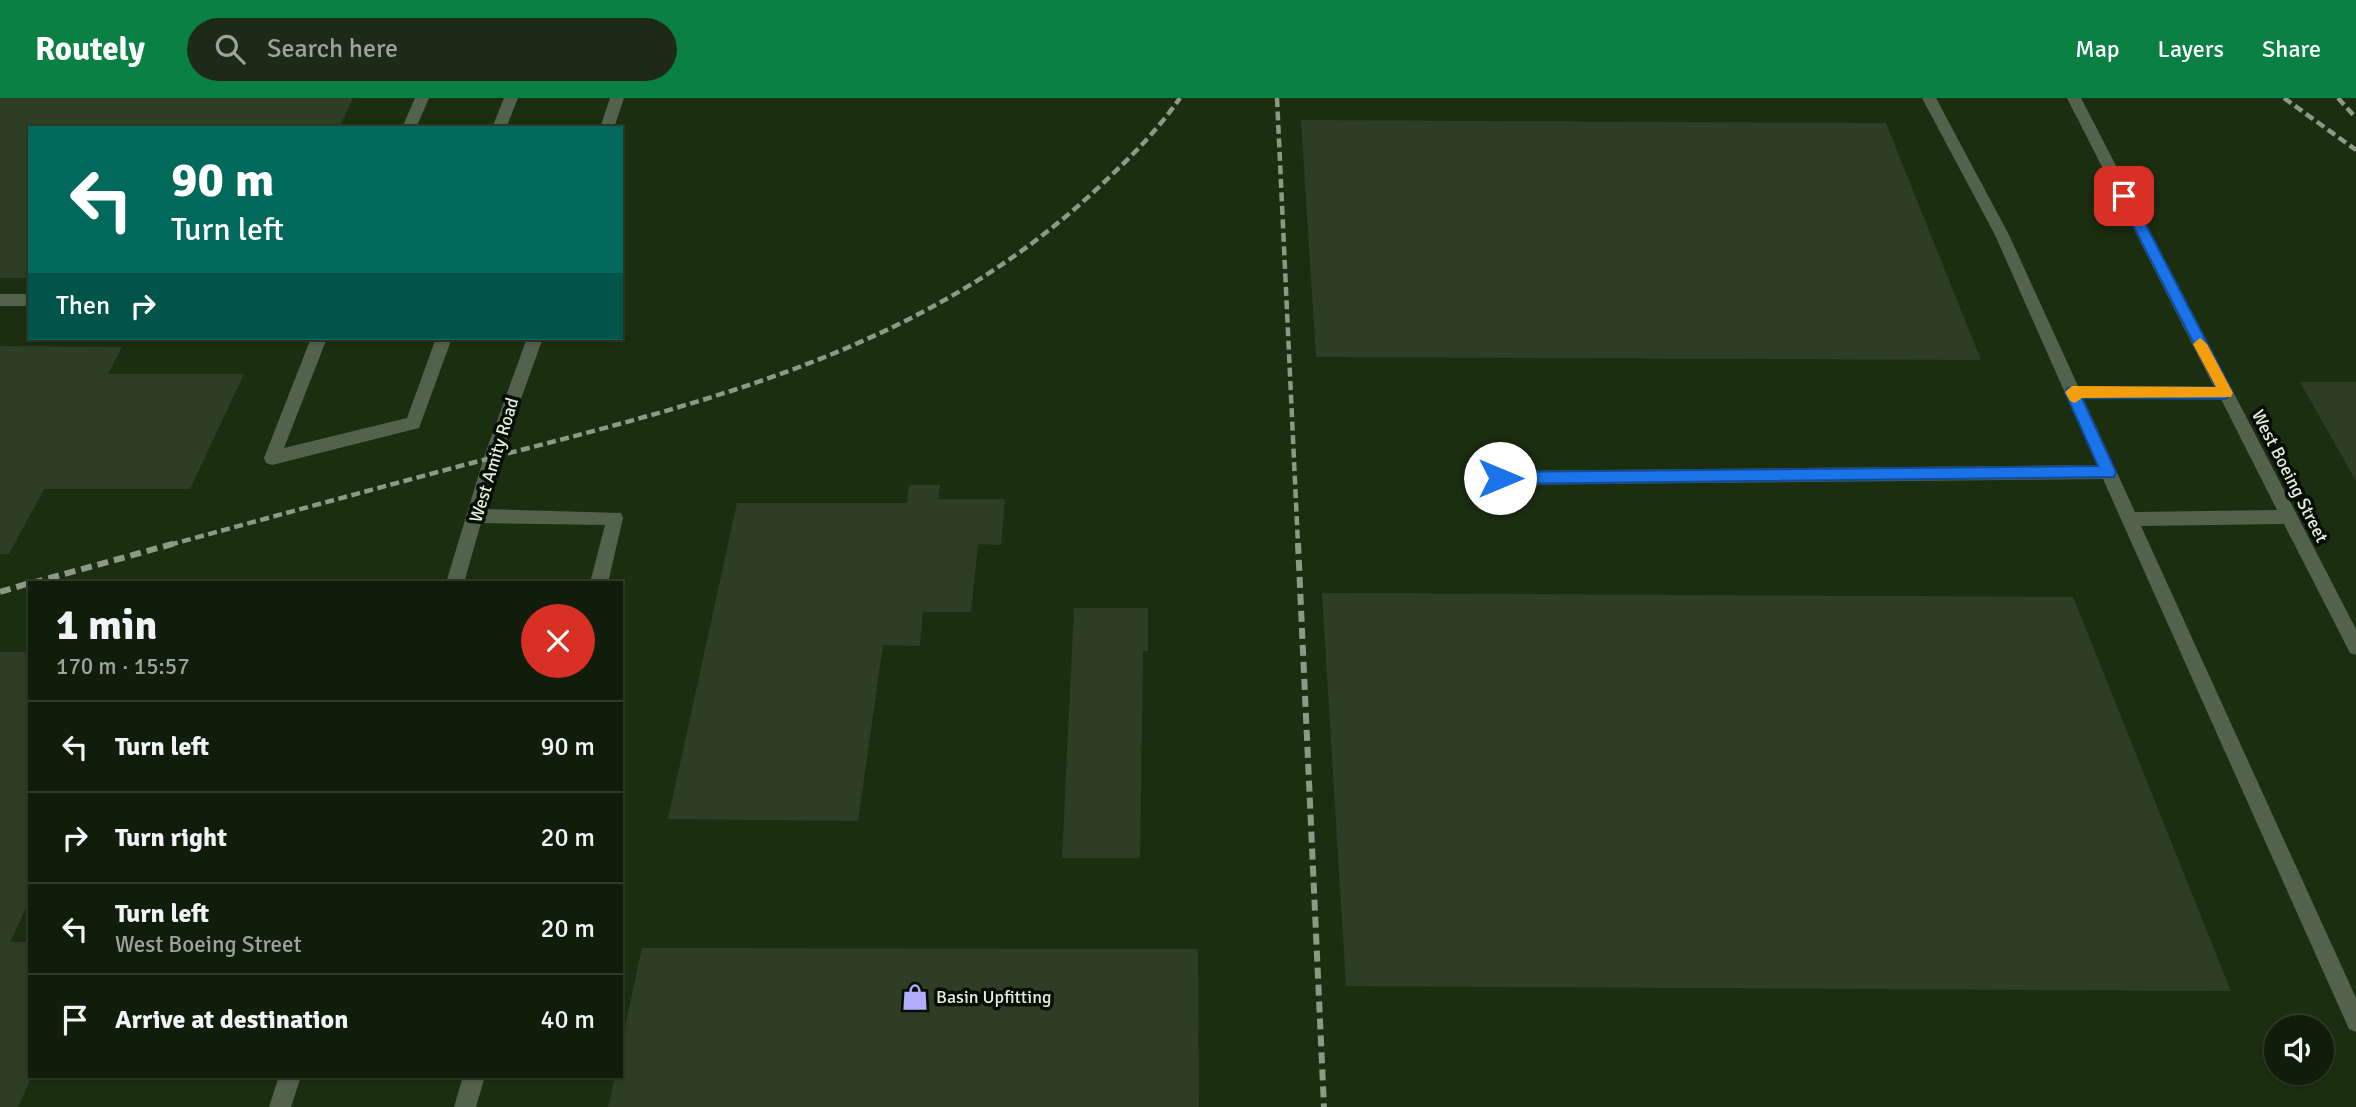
<!DOCTYPE html>
<meta charset="utf-8">
<style>
body{margin:0;font-family:Signika,sans-serif;background:#1e2a18;color:#f1f3f6;height:100vh;display:flex;flex-direction:column;font-size:26px;white-space:nowrap}
*{box-sizing:border-box;margin:0}
p{font-size:23px;color:#9ca29c}
.icon{flex:none;width:38px;height:38px;fill:none;stroke:currentColor;stroke-width:2;stroke-linecap:round;stroke-linejoin:round}
.map{position:relative;flex:1;overflow:hidden}
.sheet{position:absolute;left:28px;top:483px;width:595px;height:497px;display:flex;flex-direction:column;background:#101d0a;border-radius:0px;box-shadow:0 2px 5px #0004,0 0 0 2px #303b2b}
.sheet>*{flex:none}
.top-card{position:absolute;left:28px;top:28px;width:595px;height:214px;border-radius:0px;box-shadow:0 2px 5px #0004,0 0 0 2px #303b2b;background:#00695c;color:#fff;overflow:hidden}
.fabs{position:absolute;left:2264px;top:917px;display:grid;gap:14px}
.fabs a{display:grid;place-items:center;width:70px;height:70px;border-radius:50%;background:#101d0a;box-shadow:0 2px 5px #0004,0 0 0 2px #303b2b;font-size:35px}
.pin{position:absolute;display:grid;place-items:center;width:60px;height:60px;color:#fff;margin:-30px;border-radius:14px;box-shadow:0 4px 10px #0006}
.me{position:absolute;width:77px;margin:-38px;rotate:90deg;stroke-linejoin:round;filter:drop-shadow(0 0 5px #0008)}
.turn{display:flex;align-items:center;gap:24px;height:147px;padding:0 28px;font-size:32px}
.turn .icon{width:91px;height:91px;stroke-width:2.5}
.turn b{display:block;font-size:49px;line-height:60px}
.then{display:flex;align-items:center;height:66px;padding:0 28px;background:#0003;gap:14px;font-size:26px}
.round{display:grid;place-items:center;flex:none;width:74px;height:74px;border-radius:37px;background:#1e2a18}
.head{display:flex;align-items:center;justify-content:space-between;height:119px;padding:0 28px}
h1{font-size:42px;font-weight:700;line-height:52px}
ul{padding:0;list-style:none}
li{display:flex;align-items:center;gap:21px;height:91px;padding:0 28px;border-top:2px solid #303b2b}
li div{flex:1}
li b{display:block;font-size:26px}
li em{font-style:normal}
header{display:flex;align-items:center;gap:42px;box-sizing:border-box;height:98px;padding:0 35px;background:#0b8043;color:#fff}
header strong{font-size:33px}
nav{display:flex;gap:38px;margin-inline-start:auto;font-size:24px}
.search{width:490px;height:63px;background:#1e2a18;display:flex;align-items:center;gap:18px;box-sizing:border-box;padding:0 24px;border-radius:38px;color:#9ca29c;font-size:26px}
.map>svg:first-child{display:block}
</style>
<header>
<strong>Routely</strong>
<div class="search"><svg class="icon" aria-label="search" viewBox="0 0 24 24"><circle cx="10" cy="10" r="6"/><path d="M15 15l6 6"/></svg>Search here</div>
<nav><a>Map</a><a>Layers</a><a>Share</a></nav>
</header>
<div class="map">
<svg width="2356" height="1009" viewBox="0 0 2356 1009">
<rect width="100%" height="100%" fill="#16270e"/>
<path fill="#1b2f10" fill-rule="evenodd" d="M0 0H2356V1009H0ZM30 30H621V240H30ZM30 485H621V978H30ZM2277 929H2322V975H2277Z"/>
<g fill="#2d3e24">
<path d="M0 0H353L339 30H30V180H0Z"/>
<path d="M1301 22 1886 25 1981 262 1316 259Z"/>
<path d="M0 248 122 249 108 276H244L190 391H44L9 456H0Z"/>
<path d="M2300 284H2356V383Z"/>
<path d="M909 387H940L938 401H1005L1001 447 978 446 971 514H923L920 548 883 547 858 723 668 721 737 405H907Z"/>
<path d="M1322 495 2073 499 2231 893 1346 888Z"/>
<path d="M1074 510H1148V553H1143L1140 760H1062Z"/>
<path d="M0 554H30V802L10 844H30L32 978 18 1009H0Z"/>
<path d="M642 850 1198 851 1199 1009H608L615 978H621V947Z"/>
</g>
<g fill="none" stroke-linecap="round" stroke-linejoin="round">
<g fill="#53624c" fill-rule="evenodd">
<path d="M415 0H429L416 30H402Z"/>
<path d="M504 0H518L506 30H492Z"/>
<path d="M610 0H624L614 30H600Z"/>
<path d="M1922 0H1936L2009 137 2078 288 2214 289 2067 0H2081L2356 531V557L2350 555 2284 426 2141 428 2356 900V934L2349 931 2103 381 1500 387 1492 380 1500 373 2097 367 1995 137ZM2083 300 2221 301 2277 412 2135 414Z"/>
<rect x="0" y="196" width="30" height="12"/>
<path d="M311 240H327L284 350 407 320 436 240H452L419 330 272 367 266 365 264 360Z"/>
<path d="M527 240H543L500 359 485 411 621 415 623 420 608 485H590L605 427 481 425 464 485H446L484 359Z"/>
<path d="M279 978H301L291 1009H269Z"/>
<path d="M463 978H485L476 1009H454Z"/>
</g>
<g stroke="#8c9985" stroke-width="4.5" stroke-dasharray="9 4.5" stroke-linecap="butt">
<path d="M1277 0 1298 447"/>
<path d="M2284 0 2356 52"/>
<path d="M2338 0 2356 20"/>
<path d="M169 447C279 417 388 387 498 358 717 301 930 249 1100 88 1129 61 1157 33 1180 0"/>
</g>
<g stroke="#8c9985" stroke-width="6" stroke-dasharray="11 6" stroke-linecap="butt">
<path d="M1298 445 1324 1009"/>
<path d="M32 485 176 445"/>
<path d="M0 494 30 485"/>
</g>
</g>
<path fill="#1a73e8" stroke="#114b97" stroke-width="2" d="M2124 94 2131 98 2233 295 2226 301 2082 300 2116 374 2114 379 1500 386 1492 380 1500 374 2098 368 2065 294 2067 290 2216 289 2118 98Z"/>
<path fill="#f59e0b" d="M2200 240 2207 246 2233 295 2231 299 2082 300 2075 305 2070 303 2065 294 2072 288 2216 289 2193 246Z"/>
<defs>
<symbol id="shop-bare" viewBox="-9 -9 18 18"><path d="M-5-2.5h2.3a2.7 3.5 0 0 1 5.4 0H5L5.5 6h-11ZM-1.5-2.5h3a1.5 2.3 0 0 0-3 0Z" fill="#b1adfa" stroke="#070d04" stroke-width="2.5" paint-order="stroke"/></symbol>
</defs>
<g fill-rule="evenodd">
<use href="#shop-bare" x="896" y="880" width="38" height="38"/>
</g>
<g text-anchor="middle" dominant-baseline="central" stroke-width="7" stroke-linejoin="round" paint-order="stroke">
<g font-size="18" fill="#e2eddd" stroke="#070d04">
<text transform="translate(494 362) rotate(-73)">West Amity Road</text>
<text transform="translate(2290 378) rotate(63)">West Boeing Street</text>
</g>
<g font-size="18" fill="#e2eddd" stroke="#070d04" text-anchor="start">
<text x="936" y="899">Basin Upfitting</text>
</g>
</g>
</svg>
<div class="fabs">
<a><svg class="icon" aria-label="sound" viewBox="0 0 24 24"><path d="M4 9h4l5-4v14l-5-4H4zM17 9q2 3 0 6"/></svg></a>
</div>
<div class="pin" style="left:2124px;top:98px;background:#d93025"><svg class="icon" aria-label="arrive" viewBox="0 0 24 24"><path d="M6 21V4h12l-3 4 3 4H6"/></svg></div>
<svg class="me" style="left:1500px;top:380px" viewBox="-20 -20 40 40"><circle r="19" fill="#fff"/><path d="M0-13L10 11 0 6-10 11z" fill="#1a73e8"/></svg>
<div class="top-card">
<div class="turn"><svg class="icon" aria-label="left" viewBox="0 0 24 24"><path d="M17 20v-9H6M10 6l-5 5 5 5"/></svg><div><b>90 m</b>Turn left</div></div>
<div class="then">Then<svg class="icon" aria-label="right" viewBox="0 0 24 24"><path d="M7 20v-9h11M14 6l5 5-5 5"/></svg></div>
</div>
<section class="sheet">
<div class="head"><div><h1>1 min</h1><p>170 m · 15:57</p></div><a class="round" style="background:#d93025;color:#fff"><svg class="icon" aria-label="close" viewBox="0 0 24 24"><path d="M6 6l12 12M18 6L6 18"/></svg></a></div>
<ul>
<li><svg class="icon" aria-label="left" viewBox="0 0 24 24"><path d="M17 20v-9H6M10 6l-5 5 5 5"/></svg><div><b>Turn left</b></div><em>90 m</em></li>
<li><svg class="icon" aria-label="right" viewBox="0 0 24 24"><path d="M7 20v-9h11M14 6l5 5-5 5"/></svg><div><b>Turn right</b></div><em>20 m</em></li>
<li><svg class="icon" aria-label="left" viewBox="0 0 24 24"><path d="M17 20v-9H6M10 6l-5 5 5 5"/></svg><div><b>Turn left</b><p>West Boeing Street</p></div><em>20 m</em></li>
<li><svg class="icon" aria-label="arrive" viewBox="0 0 24 24"><path d="M6 21V4h12l-3 4 3 4H6"/></svg><div><b>Arrive at destination</b></div><em>40 m</em></li>
</ul>
</section>
</div>
